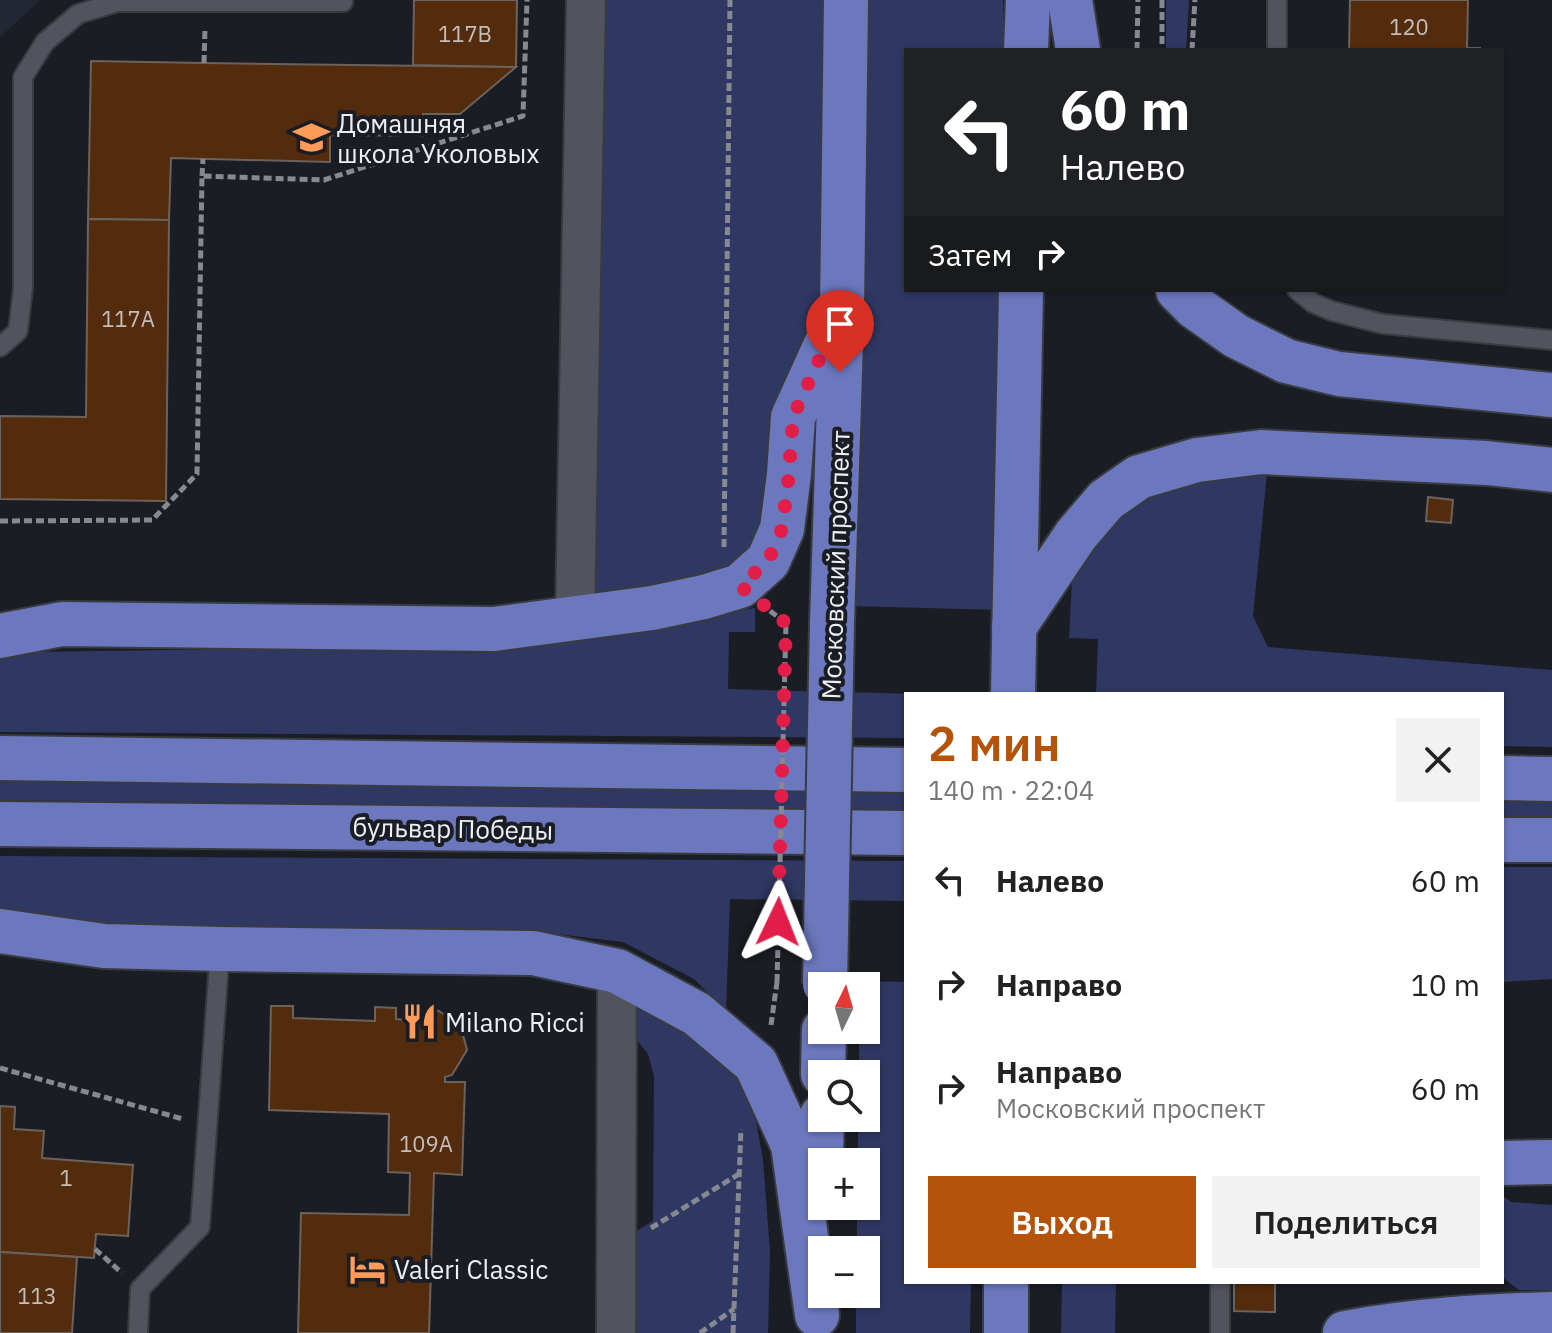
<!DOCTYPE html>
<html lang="ru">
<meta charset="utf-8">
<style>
body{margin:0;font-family:"IBM Plex Sans",sans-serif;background:#f2f2f2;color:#222;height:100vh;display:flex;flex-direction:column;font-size:30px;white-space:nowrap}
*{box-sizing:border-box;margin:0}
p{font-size:26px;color:#767676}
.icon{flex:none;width:44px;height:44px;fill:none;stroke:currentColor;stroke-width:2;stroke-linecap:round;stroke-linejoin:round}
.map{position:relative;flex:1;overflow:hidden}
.sheet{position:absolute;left:904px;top:692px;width:600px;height:592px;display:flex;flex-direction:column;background:#fff;border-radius:0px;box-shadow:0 2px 6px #0004}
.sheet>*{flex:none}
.guide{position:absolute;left:904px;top:48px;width:600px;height:244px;border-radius:0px;box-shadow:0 2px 6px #0004;background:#202124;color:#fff;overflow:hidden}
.needle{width:52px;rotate:5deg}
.buttons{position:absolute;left:808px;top:972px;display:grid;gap:16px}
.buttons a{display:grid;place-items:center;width:72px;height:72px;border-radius:0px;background:#fff;box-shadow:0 2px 6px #0004;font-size:40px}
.pin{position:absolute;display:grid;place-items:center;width:68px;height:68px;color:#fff;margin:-82px -34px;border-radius:50% 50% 50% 0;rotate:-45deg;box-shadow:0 0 8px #0007}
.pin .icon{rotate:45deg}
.me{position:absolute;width:88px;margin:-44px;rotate:2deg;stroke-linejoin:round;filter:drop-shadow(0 0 6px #0008)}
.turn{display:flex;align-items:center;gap:28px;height:168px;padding:0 24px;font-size:36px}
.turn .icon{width:104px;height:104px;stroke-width:2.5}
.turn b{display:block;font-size:56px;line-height:68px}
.then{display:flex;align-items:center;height:76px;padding:0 24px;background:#0003;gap:16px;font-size:30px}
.round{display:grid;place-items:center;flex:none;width:84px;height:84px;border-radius:0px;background:#f2f2f2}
.head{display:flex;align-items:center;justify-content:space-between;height:136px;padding:0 24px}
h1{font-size:48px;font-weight:600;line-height:60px;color:#b45309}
.cta{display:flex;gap:16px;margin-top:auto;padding:16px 24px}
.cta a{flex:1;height:92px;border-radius:0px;background:#b45309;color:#fff;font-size:32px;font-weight:600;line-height:92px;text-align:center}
.cta a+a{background:#f2f2f2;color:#222}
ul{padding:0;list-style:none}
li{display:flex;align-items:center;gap:24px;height:104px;padding:0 24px}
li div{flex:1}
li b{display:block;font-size:30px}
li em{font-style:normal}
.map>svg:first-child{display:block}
</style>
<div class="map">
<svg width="1552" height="1333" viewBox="0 0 1552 1333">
<rect width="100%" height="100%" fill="#1b1d25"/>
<path fill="#232734" d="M0 0H40L0 37Z"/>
<g fill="#2f3862">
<path d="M586 0H846L842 309 768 561 575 617Z"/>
<path d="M862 0H1003V50H906V290H1002L1000 610 851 606Z"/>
<path d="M1166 0H1189L1186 50H1166Z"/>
<path d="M1267 473 1253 616 1268 647 1552 670V747L1502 746V694H1096L1098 639 1069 638 1073 562 1122 510 1180 480Z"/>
<path d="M755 608V632H729L728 689 918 694H906V738L0 732V658L29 652 243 649 489 653Z"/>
<path d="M0 778 906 787V810L0 800Z"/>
<path d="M1502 797 1552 798V820L1502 819Z"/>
<path d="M0 856 906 861V901L730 899 726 1011 694 979 623 942 524 930 132 926 0 911Z"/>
<path d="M1502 867H1552V979L1502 982Z"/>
<path d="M860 981 906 982V1282H971L970 1333H856V1294H866V1250H857V1206H866V1162H858V1118H866V1074H859V1030H866V986H860Z"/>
<path d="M639 1005 701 1041 735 1073 756 1122 763 1159 770 1252 768 1333H625V1238L653 1221 654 1076 648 1054 627 1028 628 1013Z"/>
<path d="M1502 1195 1511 1202 1552 1205V1290H1519L1502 1277Z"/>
<path d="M1062 1282H1116L1115 1333H1061Z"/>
</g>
<g fill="#532b0d" stroke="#6c625c" stroke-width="2">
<path d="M414 0H517L516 67 413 65Z"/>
<path d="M1350 0H1468L1467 48H1480V50H1349Z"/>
<path d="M91 61 204 63 516 67 460 114H423V136L330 135V162L171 158 169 220 88 219Z"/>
<path d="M88 219 169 220 166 501 0 499V416L86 417Z"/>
<path d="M1428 497 1453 500 1451 523 1426 521Z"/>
<path d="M271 1006H293V1018L375 1021V1007L396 1008V1019L406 1020 408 1016 435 1009 460 1023 467 1050 452 1075 445 1077V1082H465L462 1175 434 1173 429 1333H298L301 1213 409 1215 410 1173 388 1172 389 1114 269 1110Z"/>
<path d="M0 1106 15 1107 14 1129 44 1131 42 1158 133 1165 128 1236 96 1234 94 1258 0 1252Z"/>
<path d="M0 1252 77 1257 72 1333H0Z"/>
<path d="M1234 1282H1275V1312L1234 1311Z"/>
</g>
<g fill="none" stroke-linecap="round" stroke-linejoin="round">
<defs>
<g id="lane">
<path d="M1277 50V0"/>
<path d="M1297 290 1313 303 1332 311 1383 324 1552 340"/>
<path d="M0 347 18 331 23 288V77L45 42 78 14 118 2H343V0"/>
<path d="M138 1333 140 1289 200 1227 220 949"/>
<path d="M1220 1333V1282"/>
</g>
<g id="street">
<path d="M575 617 586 0"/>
<path d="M616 1333 617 971"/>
</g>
<g id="primary">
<path d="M1070 0 1078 50"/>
<path d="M1026 50 1028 0"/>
<path d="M1178 290 1195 307 1236 336 1286 361 1339 374 1552 395"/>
<path d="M832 623 842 309 846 0"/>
<path d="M1014 627 1076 535 1106 500 1139 477 1197 460 1261 452 1487 463 1552 470"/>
<path d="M0 636 62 624 494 629 652 608 704 597 740 586 768 561 782 529 789 474 793 417 842 309"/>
<path d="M1013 694 1021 290"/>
<path d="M0 758 906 770"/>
<path d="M1502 778 1552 779"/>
<path d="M0 824 906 833"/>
<path d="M1502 840H1552"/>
<path d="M0 931 104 946 220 949 533 953 617 971 697 1014 756 1064 793 1145 817 1315"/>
<path d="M823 1074 824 1030"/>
<path d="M1502 1163 1552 1162"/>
<path d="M820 1194 822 1116"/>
<path d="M1006 1333V1282"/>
<path d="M1345 1333C1413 1320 1482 1316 1552 1314"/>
</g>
</defs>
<use href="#lane" stroke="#393b41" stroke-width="22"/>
<use href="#street" stroke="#393b41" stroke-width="42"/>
<use href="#primary" stroke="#393b41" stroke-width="48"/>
<g stroke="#878990" stroke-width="5" stroke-dasharray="8 4" stroke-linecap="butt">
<path d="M1162 0V50"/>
<path d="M1137 50 1138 0"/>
<path d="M1192 50 1195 0"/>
<path d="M204 63 205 28"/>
<path d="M202 176 203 159"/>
<path d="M0 521 152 520 197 474 202 176 324 180 523 116 527 0"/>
<path d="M724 547 730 0"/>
<path d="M770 611 786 623"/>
<path d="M771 1025 777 982"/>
<path d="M0 1068 183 1119"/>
<path d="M651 1228 739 1174"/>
<path d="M95 1249 122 1273"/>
<path d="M700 1333 734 1309"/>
<path d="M733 1333 741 1129"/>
</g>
<use href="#lane" stroke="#51535d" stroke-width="18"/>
<use href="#street" stroke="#51535d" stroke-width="38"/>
<use href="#primary" stroke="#6b78bd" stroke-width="44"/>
<defs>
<path id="primary-bridge" d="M825 984 832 623"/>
</defs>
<use href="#primary-bridge" stroke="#393b41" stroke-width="48" stroke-linecap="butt"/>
<path stroke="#878990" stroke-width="5" stroke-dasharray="8 4" stroke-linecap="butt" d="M777 982 786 623"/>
<use href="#primary-bridge" stroke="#6b78bd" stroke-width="44"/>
</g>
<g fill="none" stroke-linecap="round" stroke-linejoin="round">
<path stroke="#e11d48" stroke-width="14" stroke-dasharray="0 25.2" d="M778 922 786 623 740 586 768 561 782 529 789 474 793 417 842 309 840 372"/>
</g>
<defs>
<symbol id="school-bare" viewBox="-9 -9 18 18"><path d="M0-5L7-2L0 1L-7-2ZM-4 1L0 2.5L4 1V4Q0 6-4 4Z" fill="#fe9b58" stroke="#1b1d25" stroke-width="2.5" paint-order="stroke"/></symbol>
<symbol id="restaurant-bare" viewBox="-9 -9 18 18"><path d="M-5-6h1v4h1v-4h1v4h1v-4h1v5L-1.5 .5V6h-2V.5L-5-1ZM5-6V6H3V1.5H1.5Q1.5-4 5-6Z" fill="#fe9b58" stroke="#1b1d25" stroke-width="2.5" paint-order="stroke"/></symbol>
<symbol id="hotel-bare" viewBox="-9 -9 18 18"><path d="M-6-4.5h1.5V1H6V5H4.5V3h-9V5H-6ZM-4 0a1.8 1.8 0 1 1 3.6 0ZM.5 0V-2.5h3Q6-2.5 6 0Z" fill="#fe9b58" stroke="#1b1d25" stroke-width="2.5" paint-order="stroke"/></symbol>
</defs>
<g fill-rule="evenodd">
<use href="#school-bare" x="286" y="112" width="51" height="51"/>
<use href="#restaurant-bare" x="394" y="996" width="51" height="51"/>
<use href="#hotel-bare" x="342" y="1244" width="51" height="51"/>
</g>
<g text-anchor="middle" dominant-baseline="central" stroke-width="8" stroke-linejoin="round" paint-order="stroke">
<g font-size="22" fill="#c6beba">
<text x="1409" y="26">120</text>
<text x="465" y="33">117В</text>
<text x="128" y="318">117А</text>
<text x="426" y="1143">109А</text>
<text x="66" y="1177">1</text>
<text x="37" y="1295">113</text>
</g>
<g font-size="26" fill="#edeff4" stroke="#1b1d25" text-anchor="start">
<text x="337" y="123">Домашняя<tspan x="337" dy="30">школа Уколовых</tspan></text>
<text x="445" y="1022">Milano Ricci</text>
<text x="394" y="1269">Valeri Classic</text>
</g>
<g font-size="26" fill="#edeff4" stroke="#1b1d25">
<text transform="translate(835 565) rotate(-88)">Московский проспект</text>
<text transform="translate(453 828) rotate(1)">бульвар Победы</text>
</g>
</g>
</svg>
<div class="buttons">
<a><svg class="needle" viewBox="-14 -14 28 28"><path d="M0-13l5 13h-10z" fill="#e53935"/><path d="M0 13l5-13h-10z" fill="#767676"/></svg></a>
<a><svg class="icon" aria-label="search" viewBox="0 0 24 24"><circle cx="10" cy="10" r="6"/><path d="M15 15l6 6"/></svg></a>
<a>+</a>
<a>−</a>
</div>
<div class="pin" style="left:840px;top:372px;background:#d93025"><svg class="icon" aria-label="arrive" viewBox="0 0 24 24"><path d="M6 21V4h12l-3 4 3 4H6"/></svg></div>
<svg class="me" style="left:778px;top:922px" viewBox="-20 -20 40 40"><path d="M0-17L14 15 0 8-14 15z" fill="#e11d48" stroke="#fff" stroke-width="4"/></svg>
<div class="guide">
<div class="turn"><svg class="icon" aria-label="left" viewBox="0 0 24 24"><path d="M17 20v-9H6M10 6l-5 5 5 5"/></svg><div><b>60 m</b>Налево</div></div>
<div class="then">Затем<svg class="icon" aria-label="right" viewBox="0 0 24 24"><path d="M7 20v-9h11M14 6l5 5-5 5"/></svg></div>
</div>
<section class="sheet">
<div class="head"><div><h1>2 мин</h1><p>140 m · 22:04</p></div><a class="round"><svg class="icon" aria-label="close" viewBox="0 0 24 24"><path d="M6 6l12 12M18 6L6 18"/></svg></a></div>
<ul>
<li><svg class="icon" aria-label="left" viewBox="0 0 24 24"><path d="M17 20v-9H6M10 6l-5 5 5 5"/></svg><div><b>Налево</b></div><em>60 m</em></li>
<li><svg class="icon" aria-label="right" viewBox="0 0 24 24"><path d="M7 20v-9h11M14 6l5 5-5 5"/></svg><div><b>Направо</b></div><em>10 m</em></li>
<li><svg class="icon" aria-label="right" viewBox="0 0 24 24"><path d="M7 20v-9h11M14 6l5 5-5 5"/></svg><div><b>Направо</b><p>Московский проспект</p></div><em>60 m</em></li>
</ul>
<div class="cta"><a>Выход</a><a>Поделиться</a></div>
</section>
</div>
